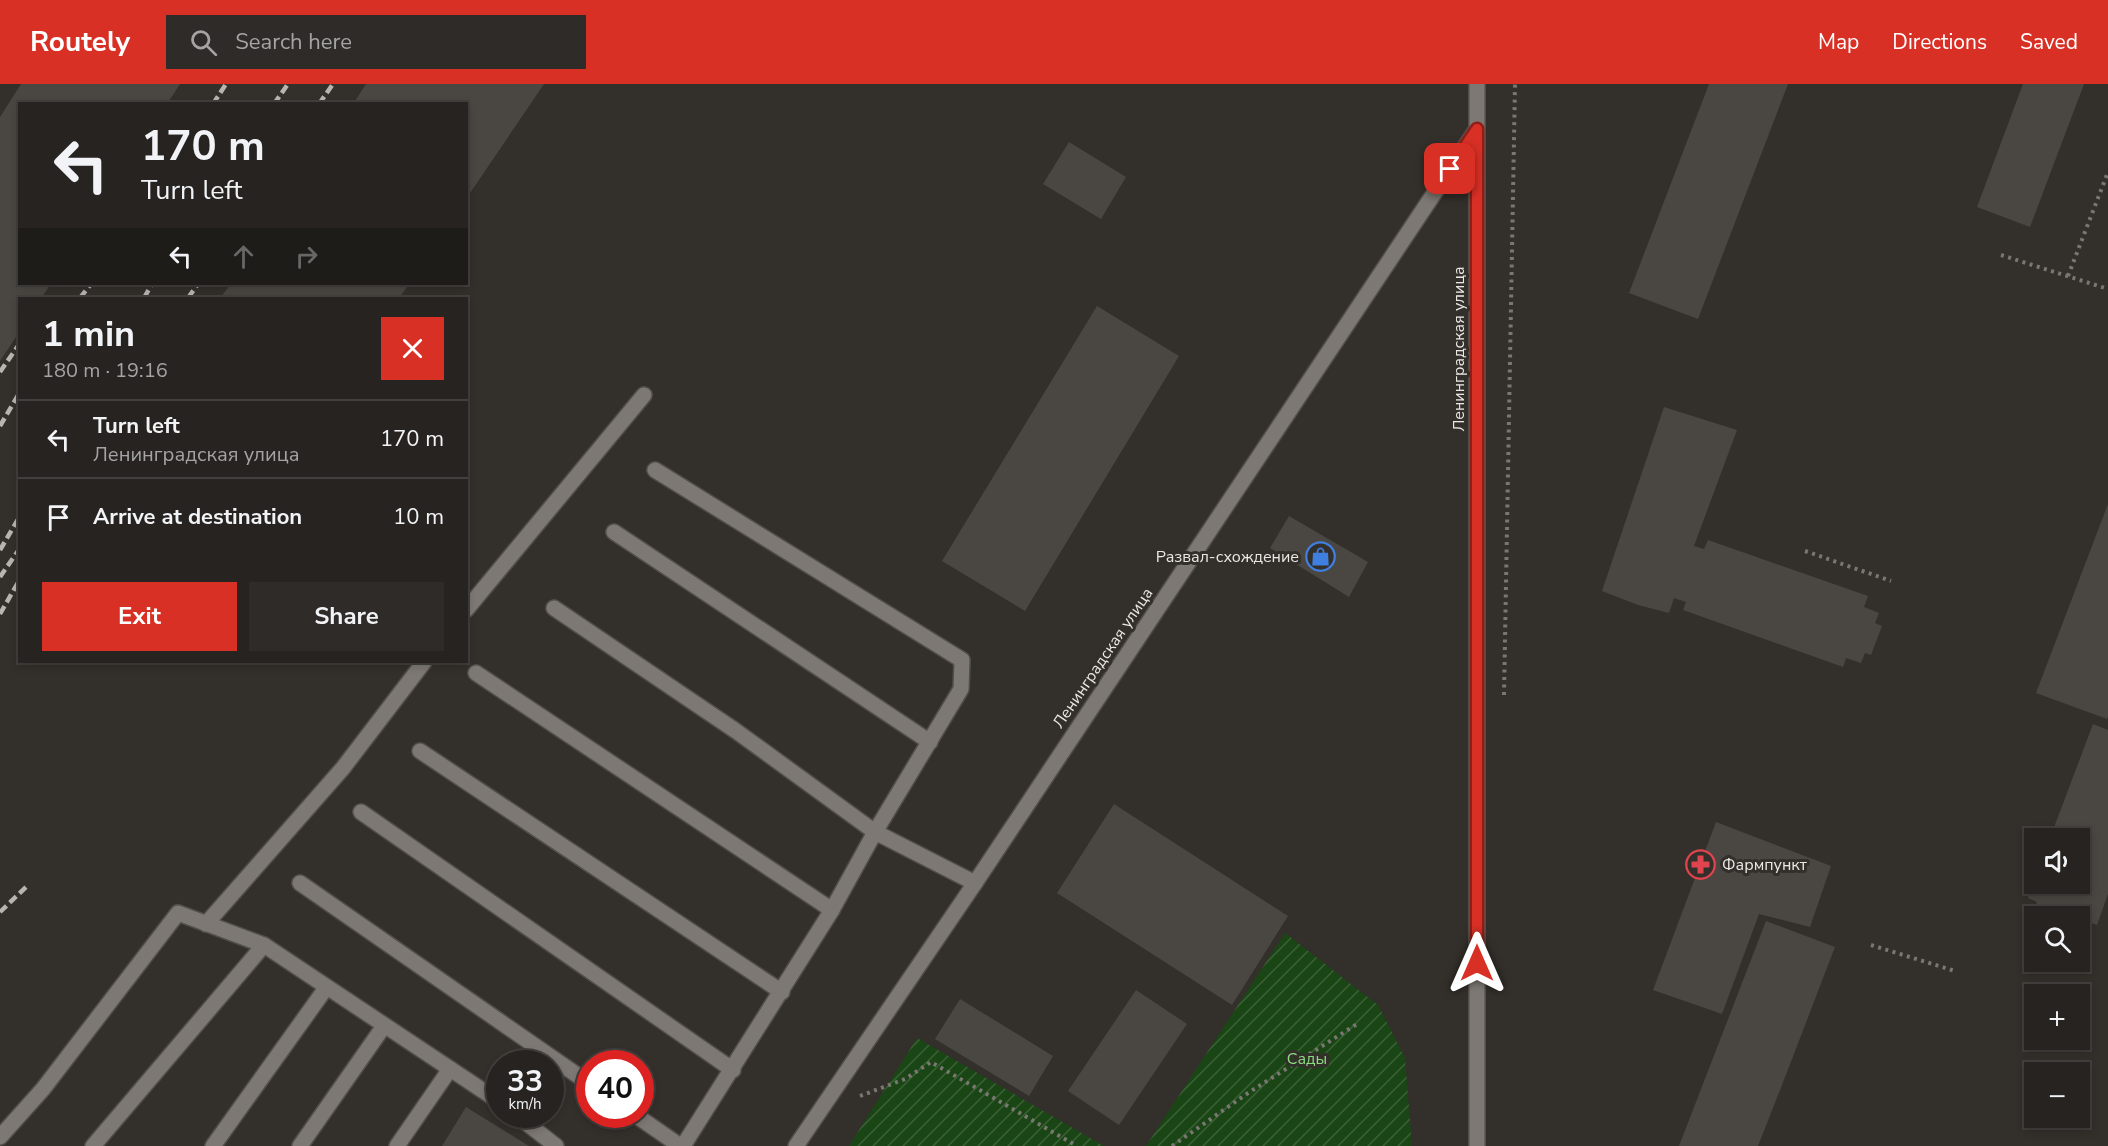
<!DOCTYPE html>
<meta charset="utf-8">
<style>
body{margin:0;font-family:"Nunito Sans",sans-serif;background:#2e2b29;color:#f1f3f6;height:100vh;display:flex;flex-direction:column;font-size:22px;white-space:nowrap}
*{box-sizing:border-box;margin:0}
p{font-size:20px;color:#a4a4a5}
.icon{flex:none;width:33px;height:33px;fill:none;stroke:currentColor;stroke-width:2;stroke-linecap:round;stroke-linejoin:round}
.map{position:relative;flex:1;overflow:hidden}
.panel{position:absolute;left:18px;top:213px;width:450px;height:366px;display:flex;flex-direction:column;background:#262320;border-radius:0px;box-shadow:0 3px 9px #0003,0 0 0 2px #42403e}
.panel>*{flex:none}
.top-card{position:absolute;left:18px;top:18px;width:450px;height:183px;border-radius:0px;box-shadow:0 3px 9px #0003,0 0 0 2px #42403e;background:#262320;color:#f1f3f6;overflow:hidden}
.fabs{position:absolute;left:2024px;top:744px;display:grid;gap:12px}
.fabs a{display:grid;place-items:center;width:66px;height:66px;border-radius:0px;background:#262320;box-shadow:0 3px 9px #0003,0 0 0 2px #42403e;font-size:30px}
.speed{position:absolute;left:486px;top:966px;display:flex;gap:12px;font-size:30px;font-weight:700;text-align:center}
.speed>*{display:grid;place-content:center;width:78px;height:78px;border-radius:50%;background:#262320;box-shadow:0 3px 9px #0003,0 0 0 2px #42403e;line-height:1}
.speed small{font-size:15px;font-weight:400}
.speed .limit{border:9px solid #d22;background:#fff;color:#111}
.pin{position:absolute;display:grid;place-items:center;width:51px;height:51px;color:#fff;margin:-26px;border-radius:12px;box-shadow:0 3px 9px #0006}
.me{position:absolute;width:66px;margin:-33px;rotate:0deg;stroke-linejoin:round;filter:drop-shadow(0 0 4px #0008)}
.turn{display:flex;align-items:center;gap:21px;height:126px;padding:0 24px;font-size:27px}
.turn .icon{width:78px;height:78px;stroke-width:2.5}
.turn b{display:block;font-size:42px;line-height:51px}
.lanes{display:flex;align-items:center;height:57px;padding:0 24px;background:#0003;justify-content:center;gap:30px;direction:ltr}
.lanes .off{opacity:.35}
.round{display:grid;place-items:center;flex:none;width:63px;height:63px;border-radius:0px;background:#2e2b29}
.head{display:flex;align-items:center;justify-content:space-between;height:102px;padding:0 24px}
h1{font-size:36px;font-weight:700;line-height:45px}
.cta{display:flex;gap:12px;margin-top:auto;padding:12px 24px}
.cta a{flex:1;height:69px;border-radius:0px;background:#d93025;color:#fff;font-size:24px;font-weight:700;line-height:69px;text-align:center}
.cta a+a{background:#2e2b29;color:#f1f3f6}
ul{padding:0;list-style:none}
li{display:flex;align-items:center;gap:18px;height:78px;padding:0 24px;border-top:2px solid #42403e}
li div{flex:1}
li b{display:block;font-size:22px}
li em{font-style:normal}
header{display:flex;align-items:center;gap:36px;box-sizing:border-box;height:84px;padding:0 30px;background:#d93025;color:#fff}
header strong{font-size:28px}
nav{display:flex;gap:33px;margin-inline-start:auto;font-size:21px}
.search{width:420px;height:54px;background:#2e2b29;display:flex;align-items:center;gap:15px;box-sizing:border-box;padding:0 21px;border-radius:0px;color:#a4a4a5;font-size:22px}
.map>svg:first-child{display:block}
</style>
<header>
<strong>Routely</strong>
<div class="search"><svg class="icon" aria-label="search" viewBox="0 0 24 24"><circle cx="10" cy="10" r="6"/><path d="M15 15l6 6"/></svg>Search here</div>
<nav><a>Map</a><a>Directions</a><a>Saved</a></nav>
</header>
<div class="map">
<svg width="2108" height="1062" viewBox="0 0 2108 1062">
<defs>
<pattern id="garden-furrows" width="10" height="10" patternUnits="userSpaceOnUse" patternTransform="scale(1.5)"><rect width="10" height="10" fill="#1a4615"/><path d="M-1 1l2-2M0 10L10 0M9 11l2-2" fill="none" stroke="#3b6137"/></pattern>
</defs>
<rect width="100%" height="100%" fill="#332f2a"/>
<g fill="url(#garden-furrows)">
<path d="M1285 849 1378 921 1405 974 1412 1062H1146Z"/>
<path d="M917 954 1104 1062H849Z"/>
</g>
<g fill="#4a4742">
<path d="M21 0H180L167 20H20V200H51L41 214H20V247L0 277V33Z"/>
<path d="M366 0H544L466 115V20H353Z"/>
<path d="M1709 0H1788L1698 235 1629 209Z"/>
<path d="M2023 0H2084L2030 143 1977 123Z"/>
<path d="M1069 58 1126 93 1101 135 1043 100Z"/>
<path d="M231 200H409L399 214H220Z"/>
<path d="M1097 222 1179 272 1025 527 942 477Z"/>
<path d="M1664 323 1737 346 1694 462 1704 465 1708 456 1868 512 1864 523 1879 529 1875 539 1882 542 1871 571 1865 569 1861 579 1846 574 1843 583 1683 526 1686 518 1674 514 1669 529 1638 521 1602 507Z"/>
<path d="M2108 420V632L2107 635 2036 609Z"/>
<path d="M1289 432 1368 478 1349 513 1270 464Z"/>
<path d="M2093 640 2108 646V810L2097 841 2089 838 2084 852 2079 850V832H2032L2037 818 2028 814 2033 800H2079V754H2050Z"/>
<path d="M1114 720 1288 832 1232 921 1057 809Z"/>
<path d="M1716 738 1831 782 1810 843 1759 830 1722 930 1653 906Z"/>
<path d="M1766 837 1835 863 1782 1001 1758 1062H1679Z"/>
<path d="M1136 906 1187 940 1119 1041 1068 1007Z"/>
<path d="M960 915 1053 972 1029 1012 935 955Z"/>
<path d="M466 1023 529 1062H442Z"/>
</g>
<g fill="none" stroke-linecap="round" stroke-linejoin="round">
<defs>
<g id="minor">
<path d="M614 448 930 658"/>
<path d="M554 524 736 647 875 748 961 605 962 576 655 386"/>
<path d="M466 526 644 311"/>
<path d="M476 589 832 826"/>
<path d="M420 667 782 908"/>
<path d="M361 728 733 986"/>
<path d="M300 799 590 1000"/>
<path d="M206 840 343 684 424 578"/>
<path d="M515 1030 556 1062"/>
<path d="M634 1030 680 1062"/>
<path d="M0 1053 43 1005 178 829 264 861 500 1018"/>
<path d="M93 1062 264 861"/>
<path d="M213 1062 326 904"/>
<path d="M300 1062 384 942"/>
<path d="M397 1062 450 985"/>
<path d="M683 1062 832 826 875 748 975 799"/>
<path d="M796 1062 975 799 1477 45"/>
<path d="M1477 1062V0"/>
</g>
</defs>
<use href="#minor" stroke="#504d4a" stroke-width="18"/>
<g stroke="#7a7773" stroke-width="4" stroke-dasharray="3 4.5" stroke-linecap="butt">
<path d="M2001 171 2108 205"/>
<path d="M2068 192 2108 88"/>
<path d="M1805 467 1891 497"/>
<path d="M1504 611 1515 0"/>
<path d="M1871 861 1955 887"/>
<path d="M860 1012 905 995 931 978 1077 1062"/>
<path d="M1172 1062 1248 1009 1357 940"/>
</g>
<use href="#minor" stroke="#7d7873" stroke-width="15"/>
<g stroke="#b8b4b2" stroke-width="4.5" stroke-dasharray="9 4.5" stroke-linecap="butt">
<path d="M213 20 226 0"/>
<path d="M274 20 288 0"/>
<path d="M319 20 333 0"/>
<path d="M80 214 91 200"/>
<path d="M144 214 152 200"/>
<path d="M188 214 198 200"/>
<path d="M0 288 20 259"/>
<path d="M0 342 20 308"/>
<path d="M0 466 20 432"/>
<path d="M0 493 20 464"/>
<path d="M0 530 20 495"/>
<path d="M0 828 26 803"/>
</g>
</g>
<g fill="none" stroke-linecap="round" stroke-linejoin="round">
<defs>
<path id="route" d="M1450 85 1477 45V879"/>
</defs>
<use href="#route" stroke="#8d1f18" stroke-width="15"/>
<use href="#route" stroke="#d93025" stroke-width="10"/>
</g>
<defs>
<symbol id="shop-ring" viewBox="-11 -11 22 22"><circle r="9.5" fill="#332f2a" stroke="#3f7fe0" stroke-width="1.5"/><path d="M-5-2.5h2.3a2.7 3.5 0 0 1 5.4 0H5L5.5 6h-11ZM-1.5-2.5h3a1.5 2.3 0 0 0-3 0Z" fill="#3f7fe0"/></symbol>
<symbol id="pharmacy-ring" viewBox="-11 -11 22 22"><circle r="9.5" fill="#332f2a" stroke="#e0444e" stroke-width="1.5"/><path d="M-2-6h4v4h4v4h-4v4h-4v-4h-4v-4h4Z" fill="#e0444e"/></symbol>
</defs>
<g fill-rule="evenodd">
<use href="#shop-ring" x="1304" y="456" width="33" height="33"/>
<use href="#pharmacy-ring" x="1684" y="764" width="33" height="33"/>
</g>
<g text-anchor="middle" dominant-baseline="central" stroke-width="6" stroke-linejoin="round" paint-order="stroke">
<g font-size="16" fill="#eae7e5" stroke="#332f2a">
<text transform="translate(1459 265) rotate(-90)">Ленинградская улица</text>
<text transform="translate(1103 574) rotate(-56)">Ленинградская улица</text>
</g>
<g font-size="16" fill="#eae7e5" stroke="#332f2a" text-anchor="end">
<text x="1299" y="473">Развал-схождение</text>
<text x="1722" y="781" text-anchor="start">Фармпункт</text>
</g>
<g font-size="16" fill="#8adc80" stroke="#332f2a">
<text x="1307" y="975">Сады</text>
</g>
</g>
</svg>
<div class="fabs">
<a><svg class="icon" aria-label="sound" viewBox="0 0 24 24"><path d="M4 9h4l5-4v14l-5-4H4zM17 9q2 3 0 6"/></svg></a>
<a><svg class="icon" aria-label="search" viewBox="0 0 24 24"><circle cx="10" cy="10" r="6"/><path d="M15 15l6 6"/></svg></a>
<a>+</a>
<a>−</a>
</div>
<div class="speed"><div>33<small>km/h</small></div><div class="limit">40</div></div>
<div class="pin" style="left:1450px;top:85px;background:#d93025"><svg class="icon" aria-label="arrive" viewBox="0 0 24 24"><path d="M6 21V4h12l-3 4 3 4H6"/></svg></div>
<svg class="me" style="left:1477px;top:879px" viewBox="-20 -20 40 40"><path d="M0-17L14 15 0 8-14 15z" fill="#d93025" stroke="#fff" stroke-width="4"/></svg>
<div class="top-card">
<div class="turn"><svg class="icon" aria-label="left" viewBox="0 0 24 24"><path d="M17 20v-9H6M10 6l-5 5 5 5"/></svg><div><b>170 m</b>Turn left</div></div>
<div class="lanes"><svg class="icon" aria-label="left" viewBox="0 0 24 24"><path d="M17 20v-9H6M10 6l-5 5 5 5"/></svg><svg class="icon off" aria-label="ahead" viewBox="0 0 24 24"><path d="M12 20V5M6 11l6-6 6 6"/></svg><svg class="icon off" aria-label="right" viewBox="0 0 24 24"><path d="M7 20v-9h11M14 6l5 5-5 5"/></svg></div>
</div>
<section class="panel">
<div class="head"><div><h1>1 min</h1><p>180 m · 19:16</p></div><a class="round" style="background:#d93025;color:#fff"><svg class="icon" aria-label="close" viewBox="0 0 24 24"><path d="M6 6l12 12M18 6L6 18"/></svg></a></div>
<ul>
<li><svg class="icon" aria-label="left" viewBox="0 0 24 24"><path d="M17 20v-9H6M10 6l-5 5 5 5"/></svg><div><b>Turn left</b><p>Ленинградская улица</p></div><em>170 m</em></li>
<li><svg class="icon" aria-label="arrive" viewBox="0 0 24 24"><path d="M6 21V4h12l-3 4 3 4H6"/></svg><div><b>Arrive at destination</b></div><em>10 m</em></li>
</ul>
<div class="cta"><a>Exit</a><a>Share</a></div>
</section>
</div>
